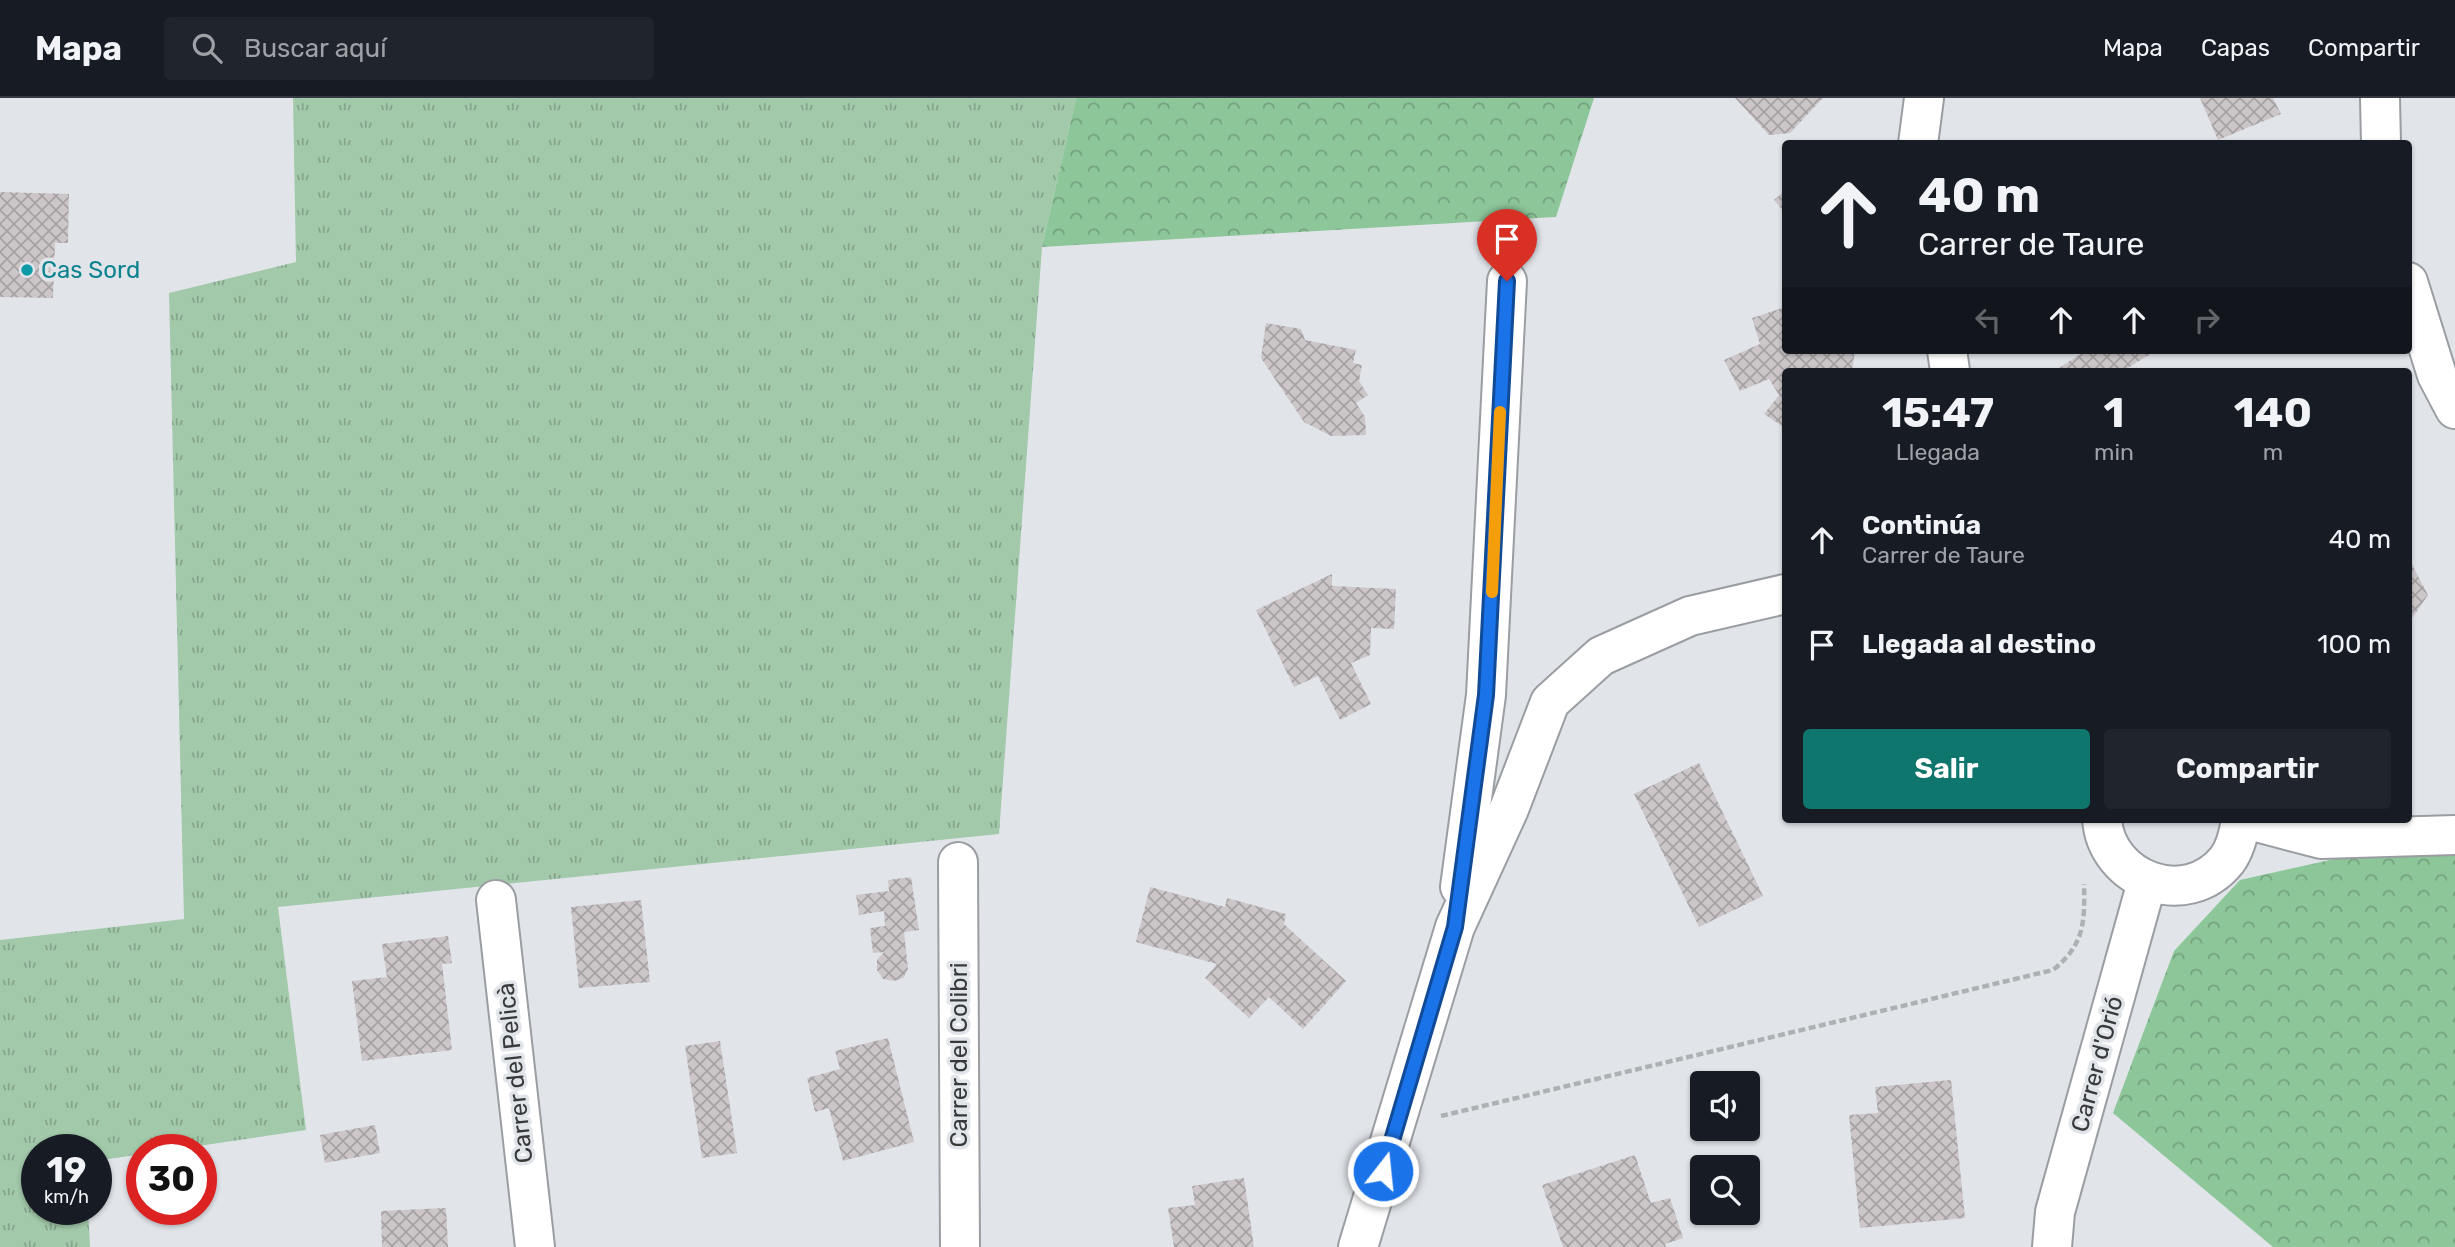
<!DOCTYPE html>
<html lang="es">
<meta charset="utf-8">
<style>
body{margin:0;font-family:Rubik,sans-serif;background:#20242c;color:#f1f3f6;height:100vh;display:flex;flex-direction:column;font-size:26px;white-space:nowrap}
*{box-sizing:border-box;margin:0}
p{font-size:23px;color:#9ea1a6}
.icon{flex:none;width:38px;height:38px;fill:none;stroke:currentColor;stroke-width:2;stroke-linecap:round;stroke-linejoin:round}
.map{position:relative;flex:1;overflow:hidden}
.side{position:absolute;left:1782px;top:270px;width:630px;height:455px;display:flex;flex-direction:column;background:#171b24;border-radius:7px;box-shadow:0 2px 5px #0004}
.side>*{flex:none}
.top-card{position:absolute;left:1782px;top:42px;width:630px;height:214px;border-radius:7px;box-shadow:0 2px 5px #0004;background:#171b24;color:#f1f3f6;overflow:hidden}
.controls{position:absolute;left:1690px;top:973px;display:grid;gap:14px}
.controls a{display:grid;place-items:center;width:70px;height:70px;border-radius:7px;background:#171b24;box-shadow:0 2px 5px #0004;font-size:35px}
.speed{position:absolute;left:21px;top:1036px;display:flex;gap:14px;font-size:35px;font-weight:700;text-align:center}
.speed>*{display:grid;place-content:center;width:91px;height:91px;border-radius:50%;background:#171b24;box-shadow:0 2px 5px #0004;line-height:1}
.speed small{font-size:18px;font-weight:400}
.speed .limit{border:10px solid #d22;background:#fff;color:#111}
.pin{position:absolute;display:grid;place-items:center;width:60px;height:60px;color:#fff;margin:-72px -30px;border-radius:50% 50% 50% 0;rotate:-45deg;box-shadow:0 0 7px #0007}
.pin .icon{rotate:45deg}
.me{position:absolute;width:77px;margin:-38px;rotate:16deg;stroke-linejoin:round;filter:drop-shadow(0 0 5px #0008)}
.turn{display:flex;align-items:center;gap:24px;height:147px;padding:0 21px;font-size:32px}
.turn .icon{width:91px;height:91px;stroke-width:2.5}
.turn b{display:block;font-size:49px;line-height:60px}
.lanes{display:flex;align-items:center;height:66px;padding:0 21px;background:#0003;justify-content:center;gap:35px;direction:ltr}
.lanes .off{opacity:.35}
.eta{display:flex;justify-content:space-evenly;align-items:center;height:119px;text-align:center}
.eta b{font-size:42px;font-weight:700;line-height:49px}
.primary-button{display:flex;gap:14px;margin-top:auto;padding:14px 21px}
.primary-button a{flex:1;height:80px;border-radius:7px;background:#0f766e;color:#fff;font-size:28px;font-weight:700;line-height:80px;text-align:center}
.primary-button a+a{background:#20242c;color:#f1f3f6}
ul{padding:0;list-style:none}
li{display:flex;align-items:center;gap:21px;height:105px;padding:0 21px}
li div{flex:1}
li b{display:block;font-size:26px}
li em{font-style:normal}
header{display:flex;align-items:center;gap:42px;box-sizing:border-box;height:98px;padding:0 35px;background:#171b24;border-bottom:2px solid #363941}
header strong{font-size:33px}
nav{display:flex;gap:38px;margin-inline-start:auto;font-size:24px}
.search{width:490px;height:63px;background:#20242c;display:flex;align-items:center;gap:18px;box-sizing:border-box;padding:0 24px;border-radius:7px;color:#9ea1a6;font-size:26px}
.map>svg:first-child{display:block}
</style>
<header>
<strong>Mapa</strong>
<div class="search"><svg class="icon" aria-label="search" viewBox="0 0 24 24"><circle cx="10" cy="10" r="6"/><path d="M15 15l6 6"/></svg>Buscar aquí</div>
<nav><a>Mapa</a><a>Capas</a><a>Compartir</a></nav>
</header>
<div class="map">
<svg width="2455" height="1149" viewBox="0 0 2455 1149">
<defs>
<pattern id="grass-tufts" width="24" height="20" patternUnits="userSpaceOnUse" patternTransform="scale(1.75)"><rect width="24" height="20" fill="#a2c9aa"/><path d="M3 7l-1-3M5 7V3M7 7l1-3M15 17l-1-3M17 17v-4M19 17l1-3" fill="none" stroke="#85a48b"/></pattern>
<pattern id="forest-crowns" width="20" height="18" patternUnits="userSpaceOnUse" patternTransform="scale(1.75)"><rect width="20" height="18" fill="#8dc699"/><path d="M2 6a3 3 0 1 1 6 0M12 15a3 3 0 1 1 6 0" fill="none" stroke="#74a27e"/></pattern>
<pattern id="building-cross-hatch" width="8" height="8" patternUnits="userSpaceOnUse" patternTransform="scale(1.75)"><rect width="8" height="8" fill="#ccc6c9"/><path d="M0 0l8 8M0 8l8-8" fill="none" stroke="#a6a2a4"/></pattern>
</defs>
<rect width="100%" height="100%" fill="#e1e5ea"/>
<path fill="url(#grass-tufts)" d="M293 0H1076L1042 149 999 736 278 809 306 1032 171 1052H142V1056L96 1063V1052H37V1111H88L90 1149H0V842L184 821 169 195 296 164Z"/>
<g fill="url(#forest-crowns)">
<path d="M1076 0H1594L1556 119 1042 149Z"/>
<path d="M2455 734V1149H2273L2113 1015 2174 853 2240 782Z"/>
</g>
<g fill="url(#building-cross-hatch)">
<path d="M1735 0H1823L1790 35 1769 37Z"/>
<path d="M2200 0H2273L2281 16 2218 42Z"/>
<path d="M1785 93V115L1774 102Z"/>
<path d="M0 94 69 96 68 145H55L53 200 0 199Z"/>
<path d="M1785 209V252H1855L1852 273H1785V330L1764 316 1779 297 1769 281 1740 293 1724 262 1760 246 1752 220Z"/>
<path d="M1266 225 1301 231 1305 242 1356 252 1353 265 1362 267 1359 283 1368 297 1356 305 1365 319 1366 337 1331 338 1304 324 1261 260Z"/>
<path d="M2087 252H2157L2123 273H2054Z"/>
<path d="M2408 459 2428 497 2408 526Z"/>
<path d="M1332 476V488L1396 491 1394 531 1371 530 1370 557 1351 565 1371 606 1340 622 1318 578 1294 589 1256 512Z"/>
<path d="M1699 665 1763 798 1699 829 1634 696Z"/>
<path d="M911 779 919 832 904 834 908 871 903 880 894 883 883 881 877 872V862L884 854 873 855 870 830 885 828 884 813 859 817 856 797 889 793 888 782Z"/>
<path d="M1150 789 1225 809 1227 800 1286 816 1284 826 1346 883 1303 931 1269 899 1249 920 1205 880 1217 866 1136 844Z"/>
<path d="M641 802 650 884 579 890 571 809Z"/>
<path d="M448 838 452 865 442 866 452 952 362 963 352 883 387 879 382 846Z"/>
<path d="M888 940 914 1044 843 1063 829 1010 815 1014 807 980 840 971 835 953Z"/>
<path d="M720 943 737 1055 702 1060 685 948Z"/>
<path d="M1951 982 1965 1120 1860 1130 1849 1017 1878 1015 1875 989Z"/>
<path d="M375 1027 380 1055 325 1065 320 1037Z"/>
<path d="M1635 1057 1651 1105 1670 1100 1683 1140 1665 1146 1666 1149H1563L1542 1087Z"/>
<path d="M1244 1080 1254 1149H1174L1168 1110 1195 1107 1192 1088Z"/>
<path d="M446 1110 448 1149H382L381 1113Z"/>
</g>
<g fill="none" stroke-linecap="round" stroke-linejoin="round">
<defs>
<g id="street">
<path d="M2380 0 2381 46"/>
<path d="M1918 46 1924 0"/>
<path d="M2408 184 2437 277 2455 311"/>
<path d="M1947 252 1950 273"/>
<path d="M2102 721C2106 782 2186 813 2227 762 2236 750 2239 735 2241 721"/>
<path d="M2245 721 2321 741 2455 737"/>
<path d="M958 764 960 1149"/>
<path d="M1460 789 1486 597 1507 183"/>
<path d="M496 802 535 1149"/>
<path d="M1358 1149 1455 829 1509 711 1550 604 1601 558 1690 518 1785 496"/>
<path d="M2052 1149 2055 1114 2147 784"/>
</g>
</defs>
<use href="#street" stroke="#9a9da2" stroke-width="42"/>
<path stroke="#adb1b4" stroke-width="4.5" stroke-dasharray="7 3.5" stroke-linecap="butt" d="M1441 1018 2053 872C2084 847 2085 825 2084 786"/>
<use href="#street" stroke="#fff" stroke-width="38"/>
</g>
<g fill="none" stroke-linecap="round" stroke-linejoin="round">
<defs>
<path id="route" d="M1383 1073 1455 829 1486 597 1507 183"/>
</defs>
<use href="#route" stroke="#114b97" stroke-width="18"/>
<use href="#route" stroke="#1a73e8" stroke-width="12"/>
<path stroke="#f59e0b" stroke-width="12" d="M1492 494 1500 314"/>
</g>
<circle fill="#0f9aa8" stroke="#e1e5ea" stroke-width="2.5" cx="27" cy="172" r="7"/>
<g text-anchor="middle" dominant-baseline="central" stroke-width="7" stroke-linejoin="round" paint-order="stroke">
<g font-size="24" fill="#0d838f" stroke="#e1e5ea" text-anchor="start">
<text x="41" y="172">Cas Sord</text>
</g>
<g font-size="24" fill="#37393a" stroke="#e1e5ea">
<text transform="translate(959 957) rotate(-90)">Carrer del Colibri</text>
<text transform="translate(2097 966) rotate(-75)">Carrer d'Orió</text>
<text transform="translate(515 975) rotate(-96)">Carrer del Pelicà</text>
</g>
</g>
</svg>
<div class="controls">
<a><svg class="icon" aria-label="sound" viewBox="0 0 24 24"><path d="M4 9h4l5-4v14l-5-4H4zM17 9q2 3 0 6"/></svg></a>
<a><svg class="icon" aria-label="search" viewBox="0 0 24 24"><circle cx="10" cy="10" r="6"/><path d="M15 15l6 6"/></svg></a>
</div>
<div class="speed"><div>19<small>km/h</small></div><div class="limit">30</div></div>
<div class="pin" style="left:1507px;top:183px;background:#d93025"><svg class="icon" aria-label="arrive" viewBox="0 0 24 24"><path d="M6 21V4h12l-3 4 3 4H6"/></svg></div>
<svg class="me" style="left:1383px;top:1073px" viewBox="-20 -20 40 40"><circle r="17" fill="#1a73e8" stroke="#fff" stroke-width="3"/><path d="M0-11L8 9 0 5-8 9z" fill="#fff"/></svg>
<div class="top-card">
<div class="turn"><svg class="icon" aria-label="ahead" viewBox="0 0 24 24"><path d="M12 20V5M6 11l6-6 6 6"/></svg><div><b>40 m</b>Carrer de Taure</div></div>
<div class="lanes"><svg class="icon off" aria-label="left" viewBox="0 0 24 24"><path d="M17 20v-9H6M10 6l-5 5 5 5"/></svg><svg class="icon" aria-label="ahead" viewBox="0 0 24 24"><path d="M12 20V5M6 11l6-6 6 6"/></svg><svg class="icon" aria-label="ahead" viewBox="0 0 24 24"><path d="M12 20V5M6 11l6-6 6 6"/></svg><svg class="icon off" aria-label="right" viewBox="0 0 24 24"><path d="M7 20v-9h11M14 6l5 5-5 5"/></svg></div>
</div>
<section class="side">
<div class="eta">
<div><b>15:47</b><p>Llegada</p></div>
<div><b>1</b><p>min</p></div>
<div><b>140</b><p>m</p></div>
</div>
<ul>
<li><svg class="icon" aria-label="ahead" viewBox="0 0 24 24"><path d="M12 20V5M6 11l6-6 6 6"/></svg><div><b>Continúa</b><p>Carrer de Taure</p></div><em>40 m</em></li>
<li><svg class="icon" aria-label="arrive" viewBox="0 0 24 24"><path d="M6 21V4h12l-3 4 3 4H6"/></svg><div><b>Llegada al destino</b></div><em>100 m</em></li>
</ul>
<div class="primary-button"><a>Salir</a><a>Compartir</a></div>
</section>
</div>
